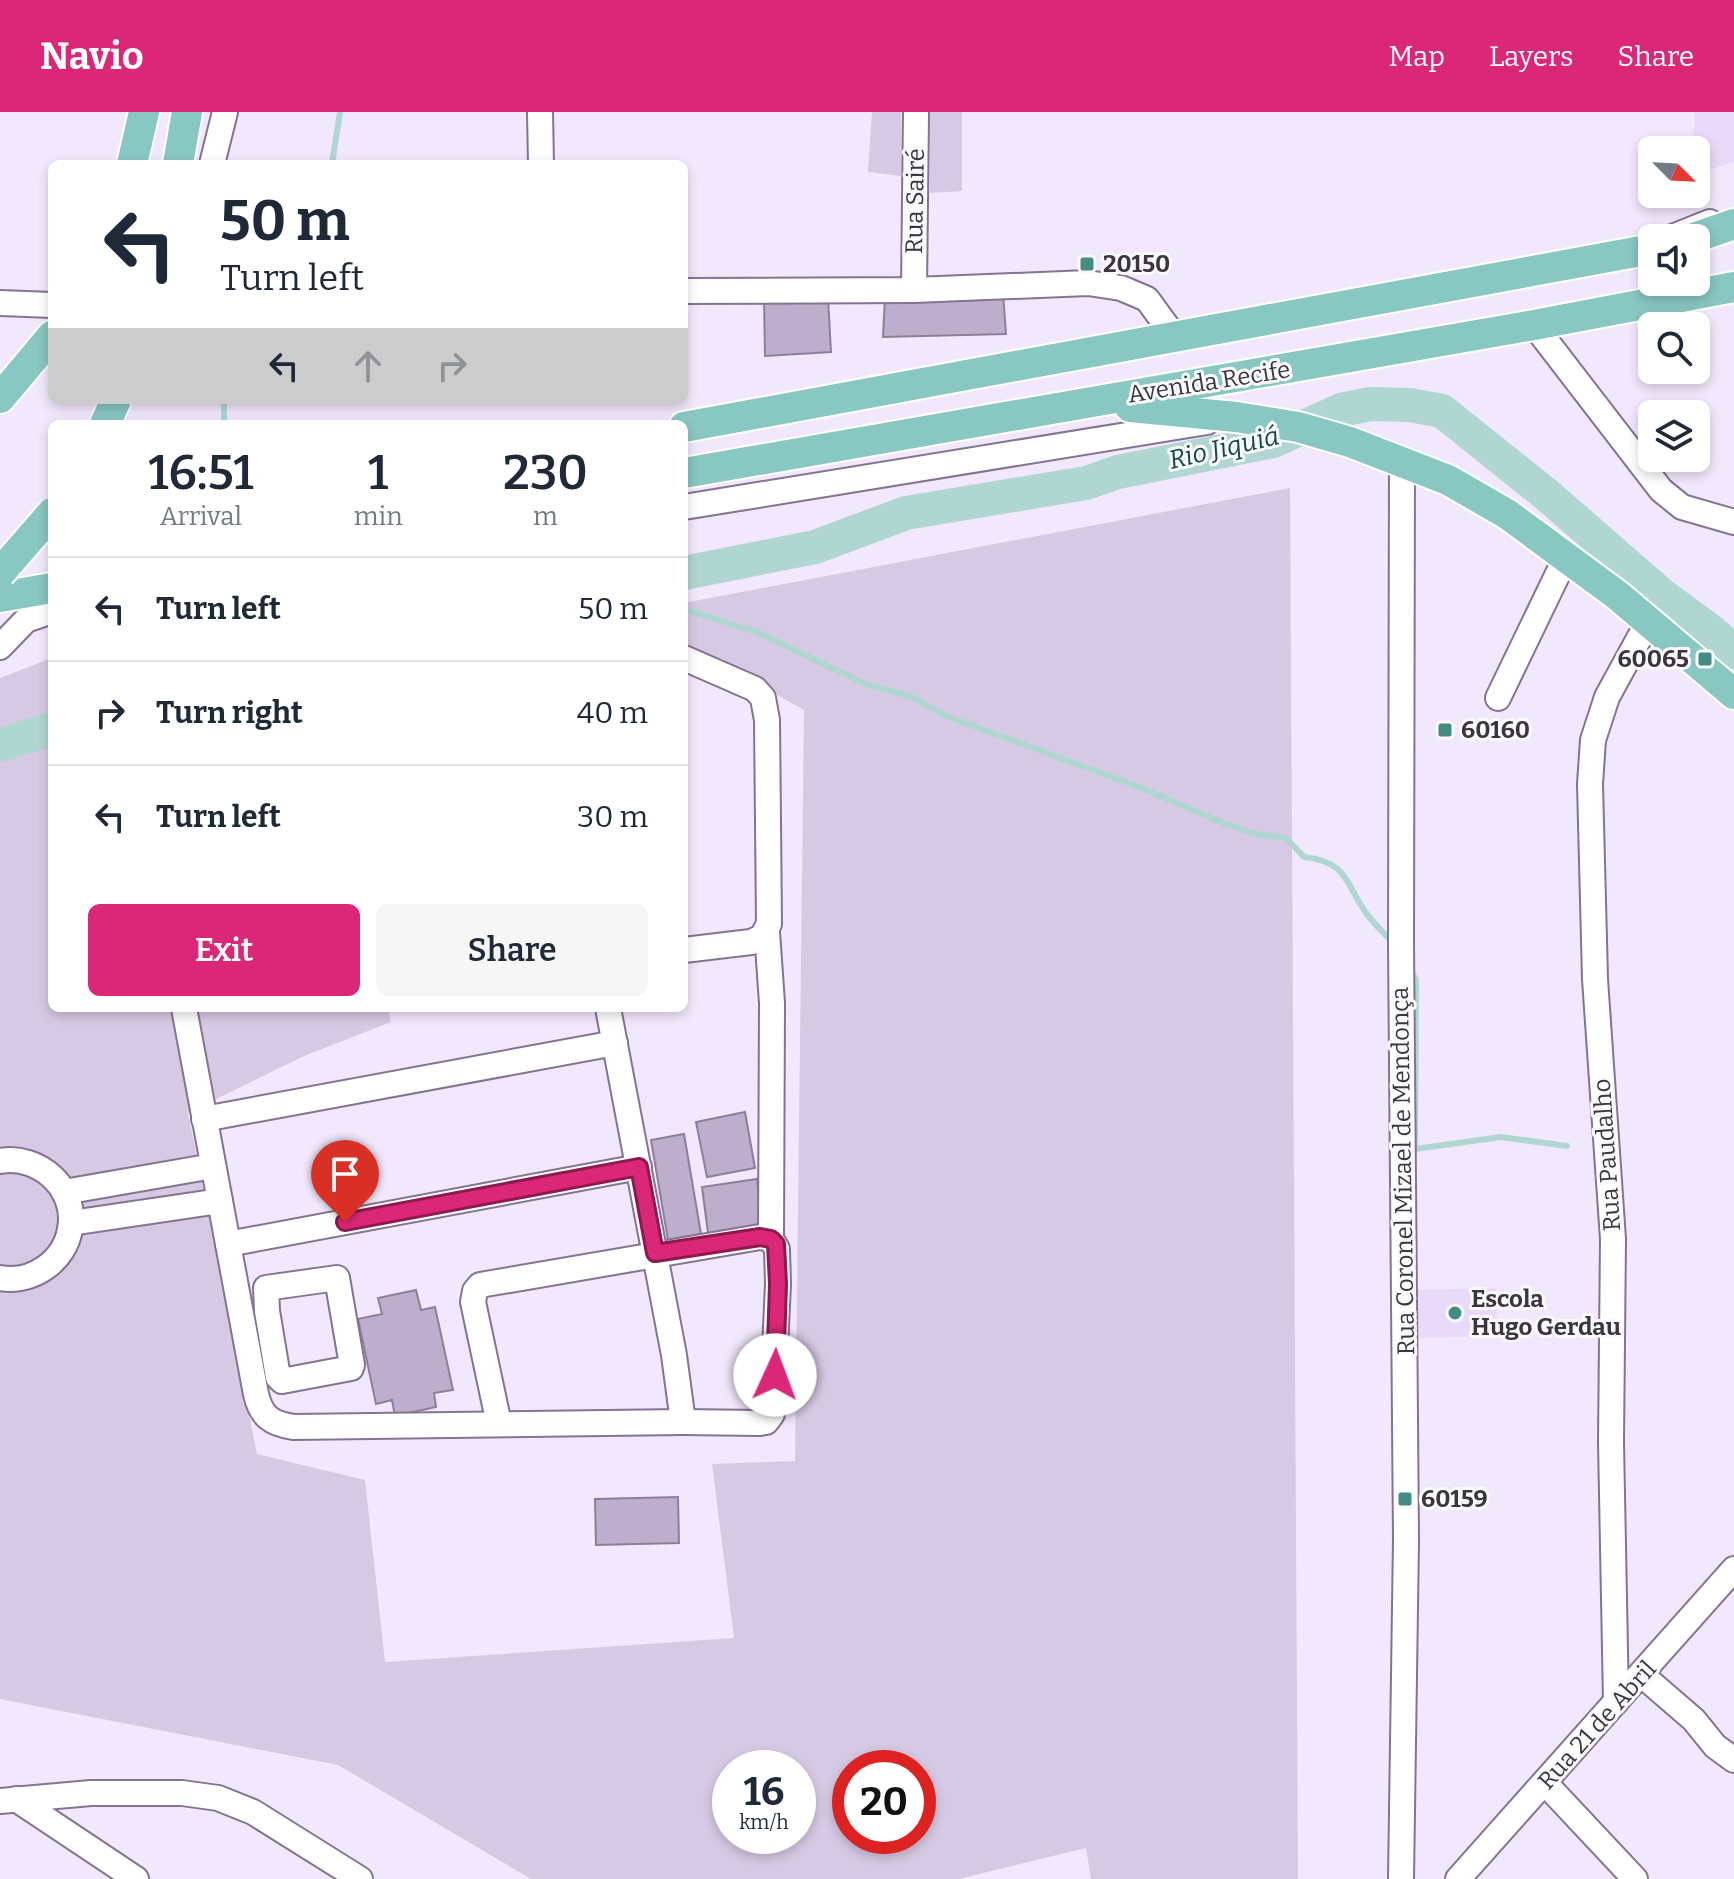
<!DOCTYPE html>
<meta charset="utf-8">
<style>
body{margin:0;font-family:Bitter,serif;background:#f6f6f7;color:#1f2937;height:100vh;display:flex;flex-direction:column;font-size:30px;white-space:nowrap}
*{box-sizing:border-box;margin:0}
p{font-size:26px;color:#747a83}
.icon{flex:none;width:44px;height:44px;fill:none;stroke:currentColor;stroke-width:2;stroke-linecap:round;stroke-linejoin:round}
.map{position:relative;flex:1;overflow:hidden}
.details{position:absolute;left:48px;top:308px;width:640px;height:592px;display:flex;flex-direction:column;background:#fff;border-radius:12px;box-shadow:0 4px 12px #0003}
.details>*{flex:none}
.banner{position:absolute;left:48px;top:48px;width:640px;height:244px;border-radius:12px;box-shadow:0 4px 12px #0003;background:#fff;color:#1f2937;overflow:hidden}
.needle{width:52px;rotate:114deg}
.buttons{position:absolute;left:1638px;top:24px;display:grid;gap:16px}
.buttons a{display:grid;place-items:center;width:72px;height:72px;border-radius:12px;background:#fff;box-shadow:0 4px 12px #0003;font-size:40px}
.speed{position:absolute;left:712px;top:1638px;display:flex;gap:16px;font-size:40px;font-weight:700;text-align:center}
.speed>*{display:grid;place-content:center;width:104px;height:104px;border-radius:50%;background:#fff;box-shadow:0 4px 12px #0003;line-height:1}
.speed small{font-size:20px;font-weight:400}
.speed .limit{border:12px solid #d22;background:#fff;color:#111}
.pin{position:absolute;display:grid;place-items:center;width:68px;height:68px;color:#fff;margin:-82px -34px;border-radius:50% 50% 50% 0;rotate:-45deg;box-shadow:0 0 8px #0007}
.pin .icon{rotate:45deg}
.me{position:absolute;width:88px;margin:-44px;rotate:2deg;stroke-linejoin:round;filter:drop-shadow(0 0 6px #0008)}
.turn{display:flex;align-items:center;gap:28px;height:168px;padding:0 40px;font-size:36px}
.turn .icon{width:104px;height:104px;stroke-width:2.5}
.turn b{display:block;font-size:56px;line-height:68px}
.lanes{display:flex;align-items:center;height:76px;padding:0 40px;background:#0003;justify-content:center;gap:40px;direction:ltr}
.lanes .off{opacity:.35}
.eta{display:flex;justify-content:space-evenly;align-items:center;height:136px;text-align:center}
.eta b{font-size:48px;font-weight:600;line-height:56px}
.primary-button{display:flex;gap:16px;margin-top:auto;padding:16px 40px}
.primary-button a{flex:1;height:92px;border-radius:12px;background:#db2777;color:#fff;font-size:32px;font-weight:600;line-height:92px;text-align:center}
.primary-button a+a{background:#f6f6f7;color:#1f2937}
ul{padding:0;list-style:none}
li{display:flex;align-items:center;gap:24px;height:104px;padding:0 40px;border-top:2px solid #e0e1e3}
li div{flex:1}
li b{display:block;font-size:30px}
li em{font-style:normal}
header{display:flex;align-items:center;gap:48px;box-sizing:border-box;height:112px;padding:0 40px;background:#db2777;color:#fff}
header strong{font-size:38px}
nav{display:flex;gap:44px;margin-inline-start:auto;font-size:28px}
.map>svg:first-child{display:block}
</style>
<header>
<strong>Navio</strong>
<nav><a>Map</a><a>Layers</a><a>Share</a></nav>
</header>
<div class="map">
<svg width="1734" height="1767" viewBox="0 0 1734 1767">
<rect width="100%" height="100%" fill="#f2e8fd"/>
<g fill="#eadafa">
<path d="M1695 0H1734V50L1696 62V38H1693Z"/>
<path d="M1496 1176 1497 1224 1414 1226 1413 1178Z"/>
</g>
<g fill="#d6c9e4" fill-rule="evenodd">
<path d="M872 0H901V64L868 60Z"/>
<path d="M929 0H962V79L930 81Z"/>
<path d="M1290 376 1298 1767H1091L1086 1736 959 1767H531L338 1653 0 1587V566L52 546V896H388L391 910 304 944 188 1001 257 1342 365 1368 385 1550 734 1526 712 1352 795 1349 804 598 684 531V491ZM730 1656H798V1724H730ZM850 1656H918V1724H850Z"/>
</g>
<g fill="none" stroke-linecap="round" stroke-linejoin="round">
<g stroke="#b0d6d1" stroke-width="6">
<path d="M332 52 340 0"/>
<path d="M224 288V312"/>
<path d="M684 497 759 521 865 572 912 585 946 604 1139 675 1223 711 1256 722 1286 726 1304 745C1351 750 1345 775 1370 806 1377 815 1385 822 1392 830"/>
<path d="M1409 856 1416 868 1415 1037 1501 1025 1567 1034"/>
</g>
<g stroke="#b0d6d1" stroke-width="34">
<path d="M684 461 815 435 906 401 1086 371 1118 360 1273 329 1341 298 1370 292 1410 293 1442 299 1547 383 1663 484 1712 520 1734 540"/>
<path d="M0 633 52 617"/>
</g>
</g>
<g fill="#beaece" stroke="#8e7e9c" stroke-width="2">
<path d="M1003 181 1006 222 883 225 885 184Z"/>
<path d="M828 186 831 240 765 244 764 188Z"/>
<path d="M745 1000 755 1056 707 1065 696 1010Z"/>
<path d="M684 1022 701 1122 668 1128 651 1028Z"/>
<path d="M757 1067 762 1114 708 1121 702 1075Z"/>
<path d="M416 1178 421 1198 435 1195 453 1278 434 1281 436 1295 395 1304 392 1288 376 1292 358 1207 382 1202 378 1186Z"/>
<path d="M678 1385 679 1431 596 1433 595 1387Z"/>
</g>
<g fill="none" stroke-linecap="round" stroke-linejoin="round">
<defs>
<g id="minor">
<path d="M540 0 541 52"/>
<path d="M212 52 225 0"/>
<path d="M1670 126 1710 110"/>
<path d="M914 178 916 0"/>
<path d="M684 179 914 178 1088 171 1121 176 1147 187 1174 224"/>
<path d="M0 191 52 193"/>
<path d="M1534 213 1661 378 1682 395 1734 410"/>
<path d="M684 395 1207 310"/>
<path d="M0 535 26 508 52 499"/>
<path d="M684 546 755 577 763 586 767 608 769 812 762 825 751 830 684 838"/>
<path d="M1498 586 1566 445"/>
<path d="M767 820 772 891 771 1127"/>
<path d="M184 896 256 1282C261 1304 271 1312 294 1315L683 1310 674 1243 608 896"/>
<path d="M204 1007 615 931"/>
<path d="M0 1049C38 1042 78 1076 70 1117 65 1149 32 1172 0 1166"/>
<path d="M64 1080 213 1054"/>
<path d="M71 1111 220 1089"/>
<path d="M228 1132 639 1055"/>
<path d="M337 1166 352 1253 351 1256 282 1269 278 1265 267 1199 266 1176Z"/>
<path d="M499 1312 473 1190 475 1179 480 1173 760 1125 771 1127 777 1137 778 1172 772 1302 766 1310 760 1311 683 1310"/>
<path d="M1642 1563 1694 1608 1715 1634 1734 1648"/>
<path d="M1616 1590 1611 1330 1613 1127 1595 867 1590 672 1593 628 1607 585 1648 510"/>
<path d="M1545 1671 1635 1767"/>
<path d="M16 1687 136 1767"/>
<path d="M0 1689 91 1681H182L218 1686 253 1700 360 1767"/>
<path d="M1401 1767 1406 1427 1401 831 1402 350"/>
<path d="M1458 1767 1734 1457"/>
</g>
<g id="major">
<path d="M132 52 144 0"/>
<path d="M178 52 187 0"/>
<path d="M1694 126 1734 112"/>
<path d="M0 286 52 224"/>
<path d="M1130 295 1236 305 1298 315 1350 330 1448 368 1507 402 1617 483 1734 582"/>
<path d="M105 312 116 288"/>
<path d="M684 315 1652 137"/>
<path d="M684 361 1534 213 1734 175"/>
<path d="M0 485 52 476"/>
</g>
</defs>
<use href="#minor" stroke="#837492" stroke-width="28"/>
<use href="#major" stroke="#fff" stroke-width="34"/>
<use href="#minor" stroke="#fff" stroke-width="24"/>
<use href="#major" stroke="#89c7c2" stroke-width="30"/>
<defs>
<path id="major-bridge" d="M0 461 52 401"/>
</defs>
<use href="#major-bridge" stroke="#fff" stroke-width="34" stroke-linecap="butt"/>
<use href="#major-bridge" stroke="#89c7c2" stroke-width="30"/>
</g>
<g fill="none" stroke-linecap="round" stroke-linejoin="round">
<defs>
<path id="route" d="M345 1110 639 1055 655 1141 760 1125 771 1127 776 1132 778 1172 775 1263"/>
</defs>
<use href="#route" stroke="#8e194d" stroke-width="20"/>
<use href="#route" stroke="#db2777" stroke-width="14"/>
</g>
<g fill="#448b84" stroke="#fafafa" stroke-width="3">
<rect x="1079" y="144" width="16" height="16" rx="4"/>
<rect x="1697" y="539" width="16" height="16" rx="4"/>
<rect x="1437" y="610" width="16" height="16" rx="4"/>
<circle cx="1455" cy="1201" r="8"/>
<rect x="1397" y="1379" width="16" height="16" rx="4"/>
</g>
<g text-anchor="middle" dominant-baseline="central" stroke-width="6" stroke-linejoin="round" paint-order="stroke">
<g font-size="24" fill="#3b3542" stroke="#fafafa">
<text transform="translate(915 89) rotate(-89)">Rua Sairé</text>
<text transform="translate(1209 270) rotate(-9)">Avenida Recife</text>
<text transform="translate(1607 1043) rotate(-94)">Rua Paudalho</text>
<text transform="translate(1403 1059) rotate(-91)">Rua Coronel Mizael de Mendonça</text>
<text transform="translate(1597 1613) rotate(-48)">Rua 21 de Abril</text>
</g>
<g font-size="24" font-weight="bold" fill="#3b3542" stroke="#fafafa" text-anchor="start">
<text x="1103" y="152">20150</text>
<text x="1689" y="547" text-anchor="end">60065</text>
<text x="1461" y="618">60160</text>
<text x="1471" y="1187">Escola<tspan x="1471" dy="28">Hugo Gerdau</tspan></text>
<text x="1421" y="1387">60159</text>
</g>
<g font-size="26" font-style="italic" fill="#134a46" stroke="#fafafa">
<text transform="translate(1224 336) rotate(-13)">Rio Jiquiá</text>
</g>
</g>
</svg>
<div class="buttons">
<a><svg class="needle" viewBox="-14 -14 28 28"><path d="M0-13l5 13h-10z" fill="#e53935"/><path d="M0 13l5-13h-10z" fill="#747a83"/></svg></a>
<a><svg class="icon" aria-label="sound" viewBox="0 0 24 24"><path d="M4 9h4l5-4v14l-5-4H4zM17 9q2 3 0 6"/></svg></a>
<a><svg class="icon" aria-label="search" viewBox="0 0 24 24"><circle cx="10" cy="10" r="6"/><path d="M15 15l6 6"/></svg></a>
<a><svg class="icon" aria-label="layers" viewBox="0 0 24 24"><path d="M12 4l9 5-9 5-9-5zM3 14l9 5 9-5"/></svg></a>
</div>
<div class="speed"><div>16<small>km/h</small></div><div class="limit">20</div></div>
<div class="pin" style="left:345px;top:1110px;background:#d93025"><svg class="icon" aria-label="arrive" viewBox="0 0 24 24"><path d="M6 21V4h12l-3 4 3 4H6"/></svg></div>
<svg class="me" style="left:775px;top:1263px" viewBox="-20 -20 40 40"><circle r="19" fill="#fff"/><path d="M0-13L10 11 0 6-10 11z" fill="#db2777"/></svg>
<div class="banner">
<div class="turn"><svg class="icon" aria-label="left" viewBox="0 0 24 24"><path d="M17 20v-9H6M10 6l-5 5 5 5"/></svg><div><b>50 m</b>Turn left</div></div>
<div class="lanes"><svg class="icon" aria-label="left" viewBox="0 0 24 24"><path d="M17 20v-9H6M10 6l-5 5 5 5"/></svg><svg class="icon off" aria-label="ahead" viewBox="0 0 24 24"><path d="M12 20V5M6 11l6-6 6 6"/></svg><svg class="icon off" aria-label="right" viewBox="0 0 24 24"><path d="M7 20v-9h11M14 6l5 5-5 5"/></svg></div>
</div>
<section class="details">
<div class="eta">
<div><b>16:51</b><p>Arrival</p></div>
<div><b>1</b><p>min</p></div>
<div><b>230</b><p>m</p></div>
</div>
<ul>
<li><svg class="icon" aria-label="left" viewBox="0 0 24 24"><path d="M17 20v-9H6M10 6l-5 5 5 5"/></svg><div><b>Turn left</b></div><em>50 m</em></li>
<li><svg class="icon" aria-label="right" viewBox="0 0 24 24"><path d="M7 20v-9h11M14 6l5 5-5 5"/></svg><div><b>Turn right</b></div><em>40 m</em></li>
<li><svg class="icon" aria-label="left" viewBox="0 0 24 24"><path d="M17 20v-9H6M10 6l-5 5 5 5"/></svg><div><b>Turn left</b></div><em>30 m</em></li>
</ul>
<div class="primary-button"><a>Exit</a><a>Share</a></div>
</section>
</div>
